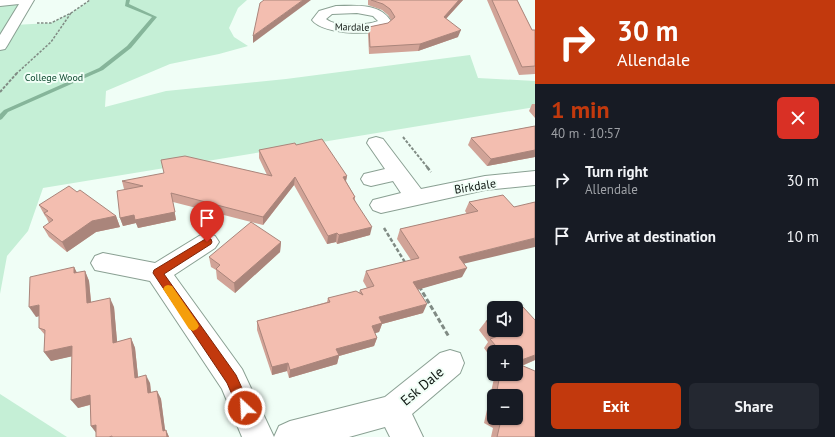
<!DOCTYPE html>
<meta charset="utf-8">
<style>
body{margin:0;font-family:"PT Sans",sans-serif;background:#242831;color:#f1f3f6;height:100vh;display:flex;flex-direction:column;font-size:15px;white-space:nowrap}
*{box-sizing:border-box;margin:0}
p{font-size:13px;color:#9ea1a6}
.icon{flex:none;width:22px;height:22px;fill:none;stroke:currentColor;stroke-width:2;stroke-linecap:round;stroke-linejoin:round}
.map{position:relative;flex:1;overflow:hidden}
.details{display:flex;flex-direction:column;background:#171b24;width:300px}
.details>*{flex:none}
.banner{background:#c2390d;color:#fff;overflow:hidden}
.controls{position:absolute;left:487px;top:301px;display:grid;gap:8px}
.controls a{display:grid;place-items:center;width:36px;height:36px;border-radius:6px;background:#171b24;box-shadow:0 1px 3px #0004;font-size:20px}
.pin{position:absolute;display:grid;place-items:center;width:34px;height:34px;color:#fff;margin:-41px -17px;border-radius:50% 50% 50% 0;rotate:-45deg;box-shadow:0 0 4px #0007}
.pin .icon{rotate:45deg}
.me{position:absolute;width:44px;margin:-22px;rotate:335deg;stroke-linejoin:round;filter:drop-shadow(0 0 3px #0008)}
.turn{display:flex;align-items:center;gap:14px;height:84px;padding:0 16px;font-size:18px}
.turn .icon{width:52px;height:52px;stroke-width:2.5}
.turn b{display:block;font-size:28px;line-height:34px}
.round{display:grid;place-items:center;flex:none;width:42px;height:42px;border-radius:6px;background:#242831}
.head{display:flex;align-items:center;justify-content:space-between;height:68px;padding:0 16px}
h1{font-size:24px;font-weight:700;line-height:30px;color:#c2390d}
.button{display:flex;gap:8px;margin-top:auto;padding:8px 16px}
.button a{flex:1;height:46px;border-radius:6px;background:#c2390d;color:#fff;font-size:16px;font-weight:700;line-height:46px;text-align:center}
.button a+a{background:#242831;color:#f1f3f6}
ul{padding:0;list-style:none}
li{display:flex;align-items:center;gap:12px;height:56px;padding:0 16px}
li div{flex:1}
li b{display:block;font-size:15px}
li em{font-style:normal}
main{display:flex;flex:1;min-height:0}
.map>svg:first-child{display:block}
</style>
<main>
<div class="map">
<svg width="535" height="437" viewBox="0 0 535 437">
<rect width="100%" height="100%" fill="#f0fef6"/>
<g fill="#c5efd6">
<path d="M0 0H28L14 25 51 23 71 13 90 0H247L238 8 229 28 234 37 248 46 219 54 170 64 106 91 105 107 166 91 286 79 470 55 478 78 535 81V107L43 188 28 231 7 256 0 294Z"/>
<path d="M0 394 67 437H0Z"/>
</g>
<g fill="none" stroke-linecap="round" stroke-linejoin="round">
<path fill="#86b59a" fill-rule="evenodd" d="M126 0H130L129 4 157 17 131 48 103 70 8 112 2 119 0 120V114L4 110 99 68 127 46 152 17 125 6Z"/>
<defs>
<g id="minor">
<path d="M0 0H34L7 46 5 49 0 50V35L19 4 0 6Z"/>
<path d="M336 6C356 6 381 2 392 23 381 38 323 35 312 20L319 11ZM357 13 373 16 378 21C366 26 336 27 326 19L332 14Z"/>
<path d="M376 137 383 139 421 189 485 176 535 171V185L485 190 381 213 373 210 370 205 373 200 401 193 393 181 371 186 364 184 361 179 364 174 385 169 367 143 369 139Z"/>
<path d="M207 233 215 236 219 242 215 248 174 275 242 369 274 437H242L222 389 150 281 95 270 91 263 95 256 103 253 155 263 199 236Z"/>
<path d="M450 350 460 353 464 363 460 373 412 414 423 437H390L385 427 349 437H274L279 426 290 421 385 397 440 353Z"/>
</g>
</defs>
<use href="#minor" stroke="#8aa093" stroke-width="2"/>
<g stroke="#808b84" stroke-width="1.5" stroke-dasharray="2.5 1.5" stroke-linecap="butt">
<path d="M37 23H51L71 13 90 0"/>
<path d="M16 74 51 42 71 13"/>
</g>
<g stroke="#808b84" stroke-width="2" stroke-dasharray="3 1.5" stroke-linecap="butt">
<path d="M0 92 17 73"/>
<path d="M403 137 428 168"/>
</g>
<g stroke="#808b84" stroke-width="2.5" stroke-dasharray="4 2" stroke-linecap="butt">
<path d="M427 167 431 172"/>
<path d="M384 228 406 264"/>
</g>
<path stroke="#808b84" stroke-width="3" stroke-dasharray="5 2.5" stroke-linecap="butt" d="M419 286 449 337"/>
<use href="#minor" fill="#fff" fill-rule="evenodd"/>
</g>
<g fill="#d1a397" fill-rule="evenodd">
<path d="M368 0H463L446 19 458 37 418 51 369 54 368 34 369 27 388 23 391 20 388 15 382 10 368 5Z"/>
<path d="M487 0H517L532 30H535V74L519 75Z"/>
<path d="M532 104H535V118L529 111Z"/>
<path d="M535 126V157L487 166 468 145 471 138Z"/>
<path d="M296 145 347 176 346 181 355 197V200L370 235 337 244 336 242 327 244 294 185 263 225 173 202 176 220 138 228 136 223 123 226 120 218 126 189H124L122 181 267 175 259 158V150Z"/>
<path d="M77 192 116 216 120 227 96 232 67 252 49 237 43 227 49 223 46 217 45 216 39 205Z"/>
<path d="M503 195 464 264 462 277 418 289 423 313 382 324 379 332 375 333 377 338 374 346 339 356 337 364 289 378 287 371 272 375 257 330V321L327 302 328 298 359 293 360 290 367 288 363 281 366 271 411 260 397 239 400 229 467 214 465 211 469 202Z"/>
<path d="M281 242 280 252 235 293 217 279 216 270 211 267 209 257Z"/>
<path d="M74 267 77 273 85 271 89 281 91 302 114 307 117 342 131 338 135 348 138 377 150 383 151 393 157 391 161 399 165 431 166 430 169 437H96V432L91 426 90 405 78 408 72 356 51 361 44 352 45 335 39 328V316L36 317Z"/>
<path d="M535 320V360L522 366 535 437H491L493 428 484 423 495 374H516V352H494V362L484 348 488 342 479 330 486 321ZM494 396H516V418H494Z"/>
</g>
<g fill="#aa857b">
<path d="M303 0H311L253 43V36Z"/>
<path d="M459 0H463L442 23 444 17Z"/>
<path d="M461 30 458 37 418 51 420 44Z"/>
<path d="M535 150V157L487 166 491 159Z"/>
<path d="M347 176 345 185 343 177Z"/>
<path d="M295 177 294 185 263 225V217Z"/>
<path d="M171 193 176 220 138 228 136 223 123 226 120 218Z"/>
<path d="M116 216 120 227 96 232 67 252 62 242 92 221Z"/>
<path d="M372 227 370 235 337 244 339 235Z"/>
<path d="M337 233 336 242 327 244 328 236Z"/>
<path d="M535 238V247L454 266 459 257Z"/>
<path d="M281 242 280 252 235 293 234 283Z"/>
<path d="M74 267 79 277 74 273Z"/>
<path d="M467 268 462 277 410 292 413 282Z"/>
<path d="M85 271 89 281 92 313 87 303Z"/>
<path d="M110 298 114 307 118 352 113 343Z"/>
<path d="M427 304 423 313 382 324 379 332 369 335 372 326 379 317Z"/>
<path d="M39 305 45 314 36 317 29 307Z"/>
<path d="M131 338 135 348 139 386 135 378Z"/>
<path d="M377 338 374 346 339 356 337 364 289 378 290 370 336 349Z"/>
<path d="M72 346 78 355 51 361 44 352Z"/>
<path d="M535 355V360L516 368V362Z"/>
<path d="M288 363 287 371 272 375V367Z"/>
<path d="M146 375 150 383 152 402 148 393Z"/>
<path d="M157 391 161 399 166 437 163 431Z"/>
<path d="M90 395 96 403 78 408 71 400Z"/>
<path d="M96 425 97 434 91 426Z"/>
<path d="M166 430 169 437H167Z"/>
</g>
<g fill="#f3beb0" stroke="#aa857b">
<path d="M264 0H303L253 36 260 3Z"/>
<path d="M371 0H459L444 17 461 30 420 44 370 47 369 27 388 23 395 17 390 9 383 4Z"/>
<path d="M492 0H517L532 30H535V66L522 67Z"/>
<path d="M535 126V150L491 159 471 138Z"/>
<path d="M322 139 347 176 343 177 355 197 353 198 372 227 339 235 337 233 328 236 295 177 263 217 171 193 175 212 135 220 134 215 120 218 117 191 143 186 122 181 164 173 161 160 185 156 272 176 259 150 295 143 296 145Z"/>
<path d="M69 186 77 192 80 190 116 216 92 221 62 242 43 227 53 220 44 213 48 211 39 205Z"/>
<path d="M503 195 514 207 535 202V238L459 257 467 268 413 282 427 304 379 317 382 323 372 326 377 338 336 349 339 355 290 370 288 363 272 367 257 321 330 302 328 298 356 291 363 295 360 290 374 286 366 271 419 258 400 229 478 211 469 202Z"/>
<path d="M251 222 281 242 234 283 216 269 220 265 209 257Z"/>
<path d="M74 267V273L85 271 87 303 110 298 113 343 131 338 135 378 146 375 148 393 157 391 163 431 166 430 167 437H112V436L109 437H96V425L91 426 90 395 71 400 72 346 44 352 45 330 39 328V305L29 307 30 277Z"/>
<path d="M523 307 535 320V355L516 362V352H501L490 339 498 336 486 321 494 318V330H516V309Z"/>
<path d="M516 363 535 371V437H497L501 420 496 418H516V396H496L500 374H516Z"/>
<path d="M494 403V417L491 416Z"/>
</g>
<path fill="#c2390d" stroke="#7e2508" d="M207 238 211 239 212 242 211 244 164 274 236 375 251 408 249 413 245 414 240 413 227 383 153 273 154 270Z"/>
<path fill="#f59e0b" d="M168 285 172 286 197 322 199 326 197 329 193 331 189 329 165 292 163 289 165 286Z"/>
<g text-anchor="middle" dominant-baseline="central" stroke-width="4" stroke-linejoin="round" paint-order="stroke">
<g font-size="10" fill="#0d1510" stroke="#f0fef6">
<text transform="translate(352 27) rotate(1)">Mardale</text>
</g>
<g font-size="10" fill="#0d492f" stroke="#f0fef6">
<text x="54" y="77">College Wood</text>
</g>
<g font-size="12" fill="#0d1510" stroke="#f0fef6">
<text transform="translate(475 186) rotate(-9)">Birkdale</text>
</g>
<g font-size="14" fill="#0d1510" stroke="#f0fef6">
<text transform="translate(422 386) rotate(-40)">Esk Dale</text>
</g>
</g>
</svg>
<div class="controls">
<a><svg class="icon" aria-label="sound" viewBox="0 0 24 24"><path d="M4 9h4l5-4v14l-5-4H4zM17 9q2 3 0 6"/></svg></a>
<a>+</a>
<a>−</a>
</div>
<div class="pin" style="left:207px;top:242px;background:#d93025"><svg class="icon" aria-label="arrive" viewBox="0 0 24 24"><path d="M6 21V4h12l-3 4 3 4H6"/></svg></div>
<svg class="me" style="left:245px;top:408px" viewBox="-20 -20 40 40"><circle r="17" fill="#c2390d" stroke="#fff" stroke-width="3"/><path d="M0-11L8 9 0 5-8 9z" fill="#fff"/></svg>
</div>
<section class="details">
<div class="banner">
<div class="turn"><svg class="icon" aria-label="right" viewBox="0 0 24 24"><path d="M7 20v-9h11M14 6l5 5-5 5"/></svg><div><b>30 m</b>Allendale</div></div>
</div>
<div class="head"><div><h1>1 min</h1><p>40 m · 10:57</p></div><a class="round" style="background:#d93025;color:#fff"><svg class="icon" aria-label="close" viewBox="0 0 24 24"><path d="M6 6l12 12M18 6L6 18"/></svg></a></div>
<ul>
<li><svg class="icon" aria-label="right" viewBox="0 0 24 24"><path d="M7 20v-9h11M14 6l5 5-5 5"/></svg><div><b>Turn right</b><p>Allendale</p></div><em>30 m</em></li>
<li><svg class="icon" aria-label="arrive" viewBox="0 0 24 24"><path d="M6 21V4h12l-3 4 3 4H6"/></svg><div><b>Arrive at destination</b></div><em>10 m</em></li>
</ul>
<div class="button"><a>Exit</a><a>Share</a></div>
</section>
</main>
